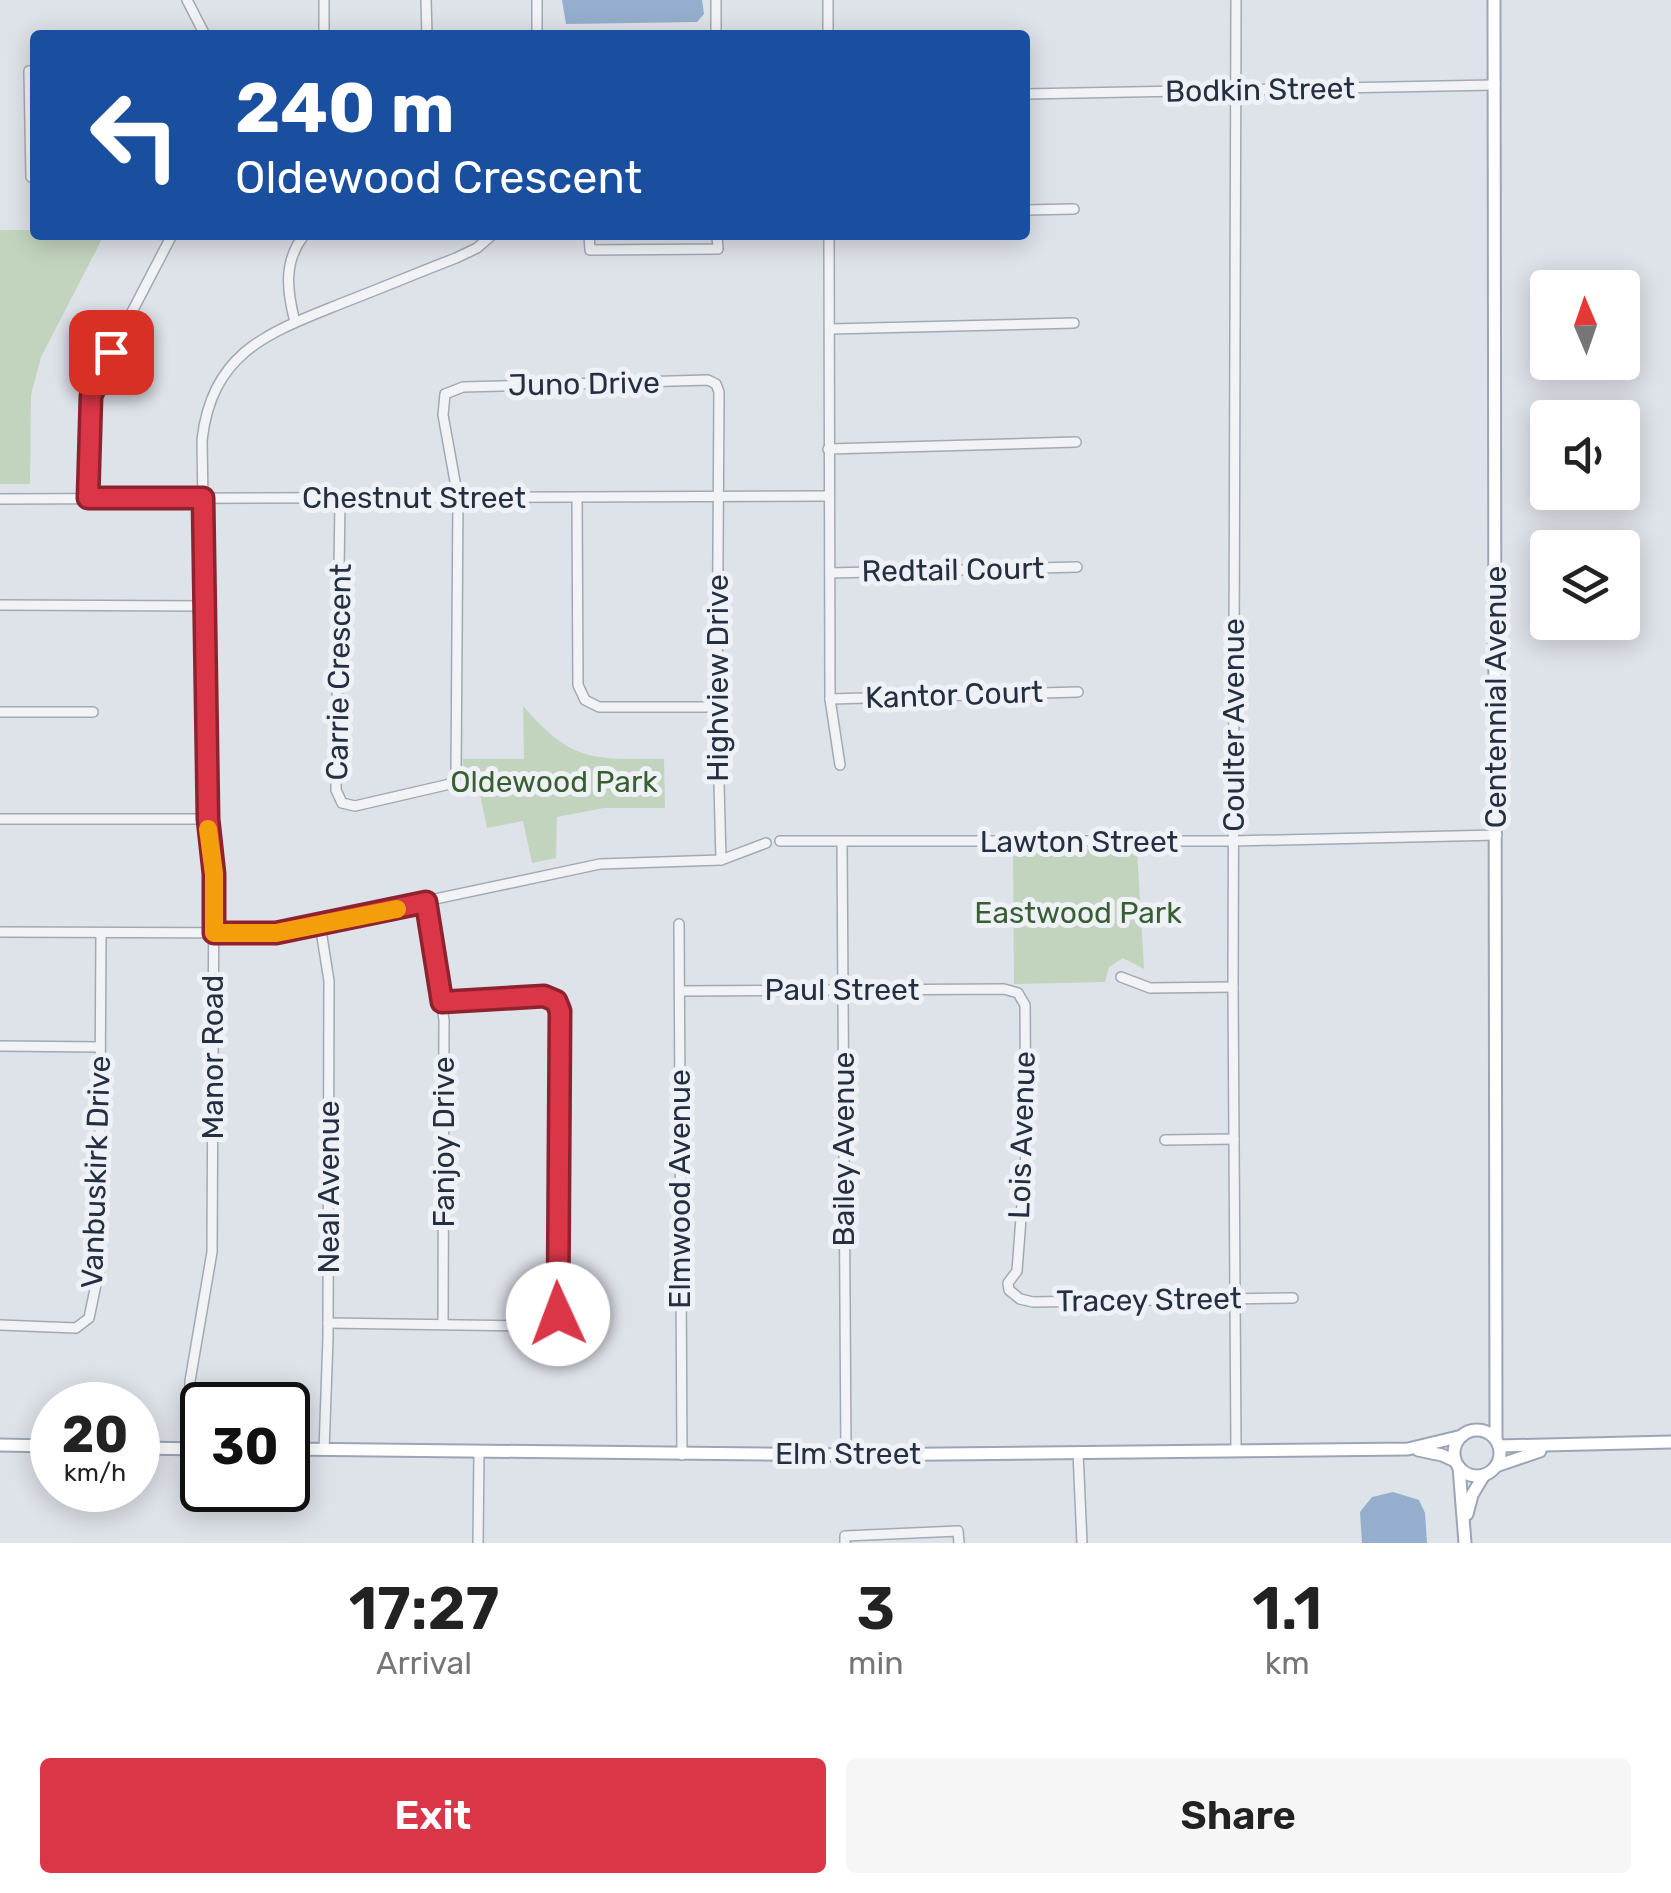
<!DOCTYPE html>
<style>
body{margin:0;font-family:Rubik,sans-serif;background:#f6f6f6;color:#222;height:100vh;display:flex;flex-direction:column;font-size:38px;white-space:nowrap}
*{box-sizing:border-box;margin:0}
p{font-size:32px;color:#767676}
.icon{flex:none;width:55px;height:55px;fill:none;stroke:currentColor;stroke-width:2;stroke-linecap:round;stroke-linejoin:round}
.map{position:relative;height:1543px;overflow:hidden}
.sheet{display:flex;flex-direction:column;background:#fff;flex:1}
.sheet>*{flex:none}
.top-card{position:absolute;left:30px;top:30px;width:1000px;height:210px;border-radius:10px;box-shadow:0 5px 25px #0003;background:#1a4fa0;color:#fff;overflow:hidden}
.needle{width:65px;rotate:358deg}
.fabs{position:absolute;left:1530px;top:270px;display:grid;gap:20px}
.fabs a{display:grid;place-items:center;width:110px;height:110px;border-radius:10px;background:#fff;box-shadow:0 5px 25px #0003;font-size:50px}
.speed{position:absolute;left:30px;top:1382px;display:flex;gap:20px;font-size:50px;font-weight:700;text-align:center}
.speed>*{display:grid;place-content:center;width:130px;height:130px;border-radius:50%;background:#fff;box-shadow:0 5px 25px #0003;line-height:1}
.speed small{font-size:25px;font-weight:400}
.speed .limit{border:5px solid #111;border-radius:15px;background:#fff;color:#111}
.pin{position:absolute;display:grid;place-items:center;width:85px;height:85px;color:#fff;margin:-42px;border-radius:20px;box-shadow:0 5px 15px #0006}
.me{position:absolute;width:110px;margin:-55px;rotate:358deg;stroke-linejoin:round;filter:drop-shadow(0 0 8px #0008)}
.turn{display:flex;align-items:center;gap:35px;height:210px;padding:0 40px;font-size:45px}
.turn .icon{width:130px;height:130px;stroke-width:2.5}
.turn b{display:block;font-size:70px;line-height:85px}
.eta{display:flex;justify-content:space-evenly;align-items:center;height:170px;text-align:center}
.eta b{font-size:60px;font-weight:600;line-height:70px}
.primary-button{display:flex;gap:20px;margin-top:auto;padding:20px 40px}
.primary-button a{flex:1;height:115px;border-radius:10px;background:#db3648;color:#fff;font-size:40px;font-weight:600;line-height:115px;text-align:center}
.primary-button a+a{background:#f6f6f6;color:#222}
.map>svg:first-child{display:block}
</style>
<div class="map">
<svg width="1671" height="1543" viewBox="0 0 1671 1543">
<rect width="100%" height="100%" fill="#dee2e9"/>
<g fill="#c3d4be">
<path d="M0 230H35V235H104L41 357 31 395 30 484H0Z"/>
<path d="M523 706C573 763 592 759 664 759L665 808H604L557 817 556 858 532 863 523 821 487 828 479 789 464 777 463 759H524Z"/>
<path d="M1013 848 1137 849 1144 969 1123 958 1109 967 1105 982 1014 984Z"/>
</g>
<g fill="#95aecd">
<path d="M562 0H702L704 14 697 22 566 24Z"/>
<path d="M1393 1492 1419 1500 1425 1513 1427 1543H1362L1360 1512 1372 1497Z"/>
</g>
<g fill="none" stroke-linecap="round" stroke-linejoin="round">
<defs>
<g id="minor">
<path d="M187 0 205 35"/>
<path d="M324 0V35"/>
<path d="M426 0 427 35"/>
<path d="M537 0V35"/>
<path d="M828 0V35"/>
<path d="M716 35V0"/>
<path d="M35 71H29L31 177H35"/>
<path d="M1025 94 1495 85"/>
<path d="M1025 210 1074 209"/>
<path d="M589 235 590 250 718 249 717 235"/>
<path d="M829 235 830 699 840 765"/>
<path d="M295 322C287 291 283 262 304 235"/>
<path d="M830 329 1074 323"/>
<path d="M828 449 1076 442"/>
<path d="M88 498V416L96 381 172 235"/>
<path d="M577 498 578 685 585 700 599 707H717"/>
<path d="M0 499 828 496"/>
<path d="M830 573 1077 567"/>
<path d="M0 605 203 606"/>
<path d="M830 699 1078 692"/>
<path d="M0 712H93"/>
<path d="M0 819H208"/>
<path d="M780 841H1233L1497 835"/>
<path d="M842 843 846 1455"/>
<path d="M721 860 766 843"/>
<path d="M426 903 444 1020 443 1323"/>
<path d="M320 924 329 981 328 1338 324 1450"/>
<path d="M679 924 682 1455"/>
<path d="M0 932 275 933 600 864 721 860 717 707 719 392 716 384 708 380 463 387 445 394 443 415 458 498 456 776 450 784 355 806 342 803 336 790 340 499"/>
<path d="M1121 977 1150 988 1233 987"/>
<path d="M680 991 1004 989 1018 993 1025 1005 1026 1152 1017 1271 1008 1283 1009 1290 1020 1299 1033 1302 1293 1298"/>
<path d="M0 1046 100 1047"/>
<path d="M1165 1140 1234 1139"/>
<path d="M328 1323 528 1326 543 1330 557 1320 559 1005 544 997 442 1003"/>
<path d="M0 1325 76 1328 89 1318 99 1270 101 933"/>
<path d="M189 1448 190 1381 212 1252 214 874 208 819 202 440C212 352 268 333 340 304 379 289 417 273 456 258L477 248 492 235"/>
<path d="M1236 1450 1233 987 1236 0"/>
<path d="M1078 1452 1082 1543"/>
<path d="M478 1543 479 1453"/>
<path d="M845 1543V1536L958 1531 959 1543"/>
</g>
<g id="major">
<path d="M1494 0 1496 1439"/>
<circle cx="1477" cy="1453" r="23"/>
<path d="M0 1445 52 1446"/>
<path d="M1499 1446 1671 1442"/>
<path d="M138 1448 202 1449"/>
<path d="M288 1449 846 1455 1408 1449 1462 1436"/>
<path d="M1418 1450 1442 1455 1455 1461"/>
<path d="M1496 1466 1540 1451"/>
<path d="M1459 1467 1465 1543"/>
<path d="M1467 1514 1472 1495 1484 1475"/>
</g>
</defs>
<use href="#minor" stroke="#a3a9b3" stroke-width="12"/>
<use href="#major" stroke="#9ca5b6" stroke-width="15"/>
<use href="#minor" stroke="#f1f3f7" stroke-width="9"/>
<use href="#major" stroke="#fff" stroke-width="11"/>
</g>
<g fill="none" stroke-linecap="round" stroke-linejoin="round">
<defs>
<path id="route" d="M111 352 91 396 88 498H203L208 819 214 874V933H276L426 902 442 1002 544 996 556 1001 560 1011 558 1314"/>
</defs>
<use href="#route" stroke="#8e232f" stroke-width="25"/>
<use href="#route" stroke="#db3648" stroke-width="18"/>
<path stroke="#f59e0b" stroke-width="18" d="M208 829 214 874V933H276L397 909"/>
</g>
<g text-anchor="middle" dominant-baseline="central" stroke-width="10" stroke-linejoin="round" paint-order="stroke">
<g font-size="30" fill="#262f41" stroke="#eef1f6">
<text transform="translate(1260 90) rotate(-1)">Bodkin Street</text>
<text transform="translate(584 384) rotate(-1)">Juno Drive</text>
<text x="414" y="498">Chestnut Street</text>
<text transform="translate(953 570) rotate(-1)">Redtail Court</text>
<text transform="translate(339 672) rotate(-89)">Carrie Crescent</text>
<text transform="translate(718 678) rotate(-90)">Highview Drive</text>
<text transform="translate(954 695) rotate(-2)">Kantor Court</text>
<text transform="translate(1496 697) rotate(-90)">Centennial Avenue</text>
<text transform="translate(1234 725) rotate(-90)">Coulter Avenue</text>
<text x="1079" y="842">Lawton Street</text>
<text x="842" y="990">Paul Street</text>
<text transform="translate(213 1057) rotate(-90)">Manor Road</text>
<text transform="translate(1022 1135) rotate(-88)">Lois Avenue</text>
<text transform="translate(444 1142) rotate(-90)">Fanjoy Drive</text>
<text transform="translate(844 1149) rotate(-90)">Bailey Avenue</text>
<text transform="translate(96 1172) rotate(-88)">Vanbuskirk Drive</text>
<text transform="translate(329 1187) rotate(-90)">Neal Avenue</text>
<text transform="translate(680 1189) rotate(-90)">Elmwood Avenue</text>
<text transform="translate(1149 1300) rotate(-1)">Tracey Street</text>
<text x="848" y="1454">Elm Street</text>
</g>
<g font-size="30" fill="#385f32" stroke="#eef1f6">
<text x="554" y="782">Oldewood Park</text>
<text x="1078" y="913">Eastwood Park</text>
</g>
</g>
</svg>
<div class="fabs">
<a><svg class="needle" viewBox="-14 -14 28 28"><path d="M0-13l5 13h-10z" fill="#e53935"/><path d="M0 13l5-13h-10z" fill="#767676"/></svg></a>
<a><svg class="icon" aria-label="sound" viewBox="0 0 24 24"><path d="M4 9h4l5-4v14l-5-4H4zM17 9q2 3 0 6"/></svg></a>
<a><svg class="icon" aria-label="layers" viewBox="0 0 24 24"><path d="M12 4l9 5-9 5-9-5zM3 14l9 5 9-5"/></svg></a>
</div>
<div class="speed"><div>20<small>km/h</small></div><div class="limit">30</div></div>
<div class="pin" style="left:111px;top:352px;background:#d93025"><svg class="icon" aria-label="arrive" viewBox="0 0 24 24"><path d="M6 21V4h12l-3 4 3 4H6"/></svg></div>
<svg class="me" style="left:558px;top:1314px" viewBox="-20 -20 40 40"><circle r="19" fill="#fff"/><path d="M0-13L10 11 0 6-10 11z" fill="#db3648"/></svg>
<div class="top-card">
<div class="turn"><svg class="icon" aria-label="left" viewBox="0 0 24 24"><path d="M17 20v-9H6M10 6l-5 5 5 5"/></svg><div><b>240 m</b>Oldewood Crescent</div></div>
</div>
</div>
<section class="sheet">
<div class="eta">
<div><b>17:27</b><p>Arrival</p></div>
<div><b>3</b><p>min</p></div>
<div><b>1.1</b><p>km</p></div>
</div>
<div class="primary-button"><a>Exit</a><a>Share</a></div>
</section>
